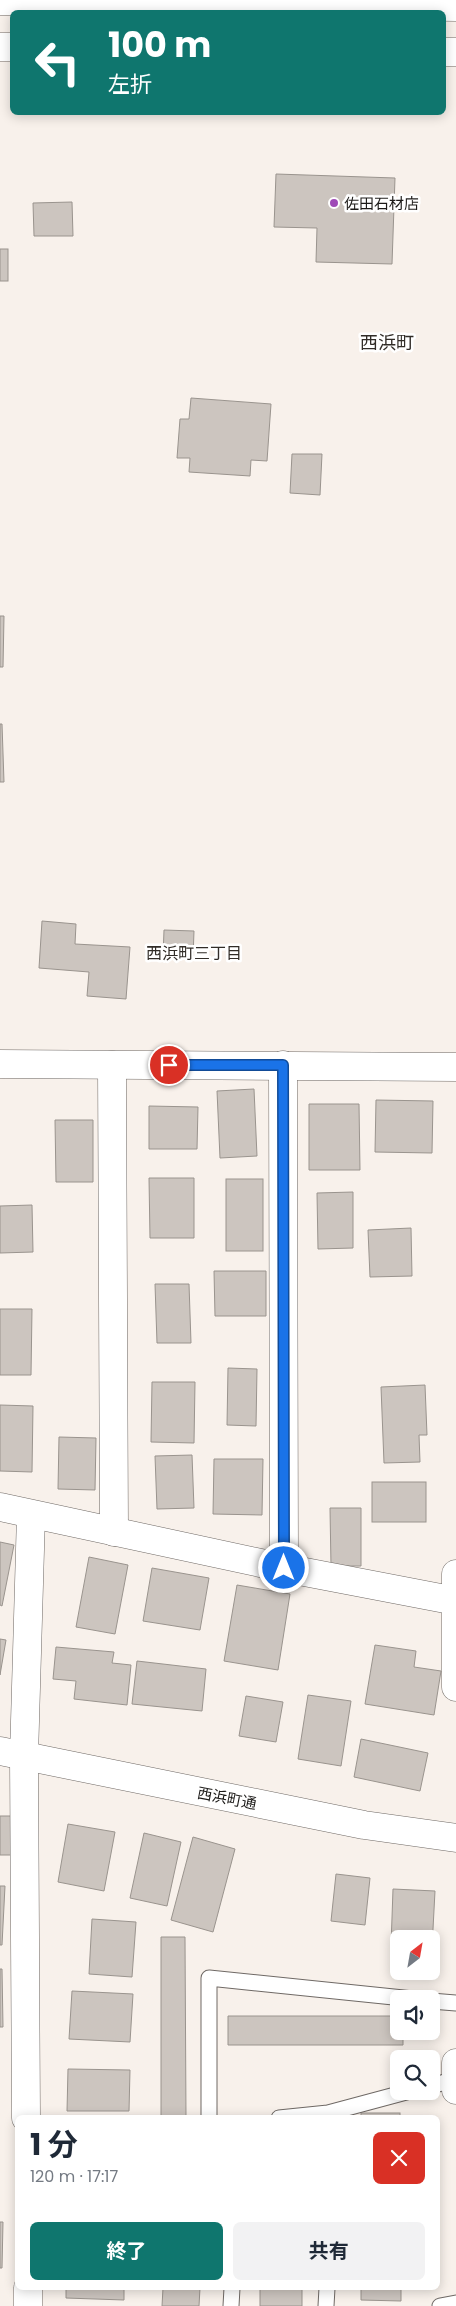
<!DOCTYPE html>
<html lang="ja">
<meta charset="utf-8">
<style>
body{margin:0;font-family:Poppins,"Noto Sans JP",sans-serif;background:#f2f2f3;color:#1f2937;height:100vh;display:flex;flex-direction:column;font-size:19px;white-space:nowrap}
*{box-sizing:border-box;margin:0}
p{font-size:16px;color:#747a83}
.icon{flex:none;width:28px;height:28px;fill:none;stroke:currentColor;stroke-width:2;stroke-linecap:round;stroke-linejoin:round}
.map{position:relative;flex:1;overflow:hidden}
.panel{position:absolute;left:15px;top:2115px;width:425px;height:175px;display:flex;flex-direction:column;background:#fff;border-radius:8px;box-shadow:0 2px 12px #0003}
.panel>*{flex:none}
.guide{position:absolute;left:10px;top:10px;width:436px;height:105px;border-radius:8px;box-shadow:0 2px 12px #0003;background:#0f766e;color:#fff;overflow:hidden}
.needle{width:32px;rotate:31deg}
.buttons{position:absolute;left:390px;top:1930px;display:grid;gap:10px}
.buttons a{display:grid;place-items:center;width:50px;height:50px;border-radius:8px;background:#fff;box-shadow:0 2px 12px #0003;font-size:25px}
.pin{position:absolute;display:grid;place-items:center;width:42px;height:42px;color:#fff;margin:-21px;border:2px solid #fff;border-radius:50%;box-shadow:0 1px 5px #0007}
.me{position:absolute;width:55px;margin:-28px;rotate:0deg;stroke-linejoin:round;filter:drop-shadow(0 0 4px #0008)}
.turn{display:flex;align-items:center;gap:18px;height:105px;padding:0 15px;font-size:22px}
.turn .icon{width:65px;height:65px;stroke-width:2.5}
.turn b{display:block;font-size:35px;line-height:42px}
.round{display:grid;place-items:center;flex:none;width:52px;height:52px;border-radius:8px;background:#f2f2f3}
.overview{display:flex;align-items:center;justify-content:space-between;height:85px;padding:0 15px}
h1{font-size:30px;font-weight:700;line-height:38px}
.primary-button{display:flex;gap:10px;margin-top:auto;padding:10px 15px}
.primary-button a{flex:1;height:58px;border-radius:8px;background:#0f766e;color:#fff;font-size:20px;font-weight:700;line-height:58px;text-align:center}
.primary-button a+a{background:#f2f2f3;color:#1f2937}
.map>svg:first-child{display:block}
</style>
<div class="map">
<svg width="456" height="2306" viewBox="0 0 456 2306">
<rect width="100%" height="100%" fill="#f8f1eb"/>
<g fill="#ccc5bf" stroke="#9a948e">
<path d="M276 174 395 178 392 264 316 262 317 228 274 227Z"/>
<path d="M72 202 73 236H34L33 203Z"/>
<rect x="0" y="249" width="8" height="32"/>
<path d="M191 398 271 404 267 461 251 460 250 476 189 472 190 458H177L180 419H189Z"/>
<path d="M292 454H322L320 495 290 493Z"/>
<path d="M0 616H4L3 667H0Z"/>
<path d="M0 724H2L4 782H0Z"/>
<path d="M42 921 76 924 75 944 130 947 126 999 87 996 89 972 39 968Z"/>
<path d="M164 930 194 931 193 958 163 957Z"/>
<path d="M254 1089 257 1156 220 1158 217 1091Z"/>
<path d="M376 1100 433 1101 432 1153 375 1152Z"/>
<path d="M309 1104H359L360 1170H309Z"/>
<path d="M149 1106 198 1107 197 1149H149Z"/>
<path d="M55 1120H93V1182H56Z"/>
<path d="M149 1178H194V1238H150Z"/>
<rect x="226" y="1179" width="37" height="72"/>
<path d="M353 1192V1248L318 1249 317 1193Z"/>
<path d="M32 1205 33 1252 0 1253V1206Z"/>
<path d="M411 1228 412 1276 370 1277 368 1230Z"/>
<path d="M214 1271H266V1316H215Z"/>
<path d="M155 1284H189L191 1343H157Z"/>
<path d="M0 1309H32L31 1375H0Z"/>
<path d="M228 1368 257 1369 256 1426 227 1425Z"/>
<path d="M152 1382H195L194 1443 151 1442Z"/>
<path d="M425 1385 427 1435H419L420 1462 384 1463 381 1387Z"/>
<path d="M0 1405 33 1406 32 1472 0 1471Z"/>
<path d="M59 1437 96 1438 95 1490 58 1489Z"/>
<path d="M192 1455 194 1508 157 1509 155 1456Z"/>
<path d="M214 1459H263L262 1515 213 1514Z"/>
<rect x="372" y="1482" width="54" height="40"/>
<path d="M330 1508H361V1566H331Z"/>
<path d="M0 1542 14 1545 2 1606 0 1605Z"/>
<path d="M89 1557 128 1565 115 1634 76 1627Z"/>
<path d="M152 1568 209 1578 200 1630 143 1621Z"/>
<path d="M237 1585 290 1594 278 1670 224 1661Z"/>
<path d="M0 1639 6 1640 0 1675Z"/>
<path d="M375 1645 416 1651 414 1667 441 1671 434 1715 365 1704Z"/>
<path d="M56 1647 114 1652 112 1663 131 1665 127 1705 74 1699 76 1681 53 1679Z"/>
<path d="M137 1661 206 1669 202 1711 132 1704Z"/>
<path d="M308 1695 351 1701 341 1766 298 1759Z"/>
<path d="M246 1696 283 1702 276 1742 239 1736Z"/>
<path d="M361 1739 428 1753 420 1791 354 1777Z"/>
<rect x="0" y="1816" width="12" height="39"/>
<path d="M68 1824 115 1832 104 1891 58 1882Z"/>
<path d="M144 1833 181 1842 167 1906 130 1898Z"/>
<path d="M193 1837 235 1849 213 1932 171 1920Z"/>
<path d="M336 1874 370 1878 365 1925 331 1921Z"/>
<path d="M0 1886H5L2 1945H0Z"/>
<path d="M393 1889 435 1891 432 1948 431 1939H399V1947L391 1946Z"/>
<path d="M92 1919 136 1922 132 1977 89 1974Z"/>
<path d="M161 1937H185L186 2118H161Z"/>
<path d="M0 1969H2L3 2027H0Z"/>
<path d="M72 1991 133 1994 130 2042 69 2039Z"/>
<path d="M228 2016H399V2031H403V2045H228Z"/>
<path d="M68 2069 130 2070 129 2111H67Z"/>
<rect x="361" y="2113" width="39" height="5"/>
<path d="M0 2222H3L2 2268H0Z"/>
<path d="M66 2288H124V2300L66 2298Z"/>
<path d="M163 2288H200L199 2306H162Z"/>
<rect x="260" y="2288" width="42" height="18"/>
<path d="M361 2288H401V2301L361 2300Z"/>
</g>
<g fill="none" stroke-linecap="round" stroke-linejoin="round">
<defs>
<g id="service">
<path d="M431 2001 456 2003"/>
<path d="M431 2086 456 2079"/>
<path d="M209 2118V1978L413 1999"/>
<path d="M279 2118 328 2113 410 2091"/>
<path d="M231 2306 232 2288"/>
<path d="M326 2306 327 2288"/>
<path d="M440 2306 456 2303"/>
</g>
<g id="minor">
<path d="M0 1064 456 1067"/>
<path d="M112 1065 114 1532"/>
<path d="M283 1065 284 1568"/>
<path d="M0 1507 284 1568 456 1601"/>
<path d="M456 1574V1687"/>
<path d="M456 2063V2090"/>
<path d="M26 2118 24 1756 31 1515"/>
<path d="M28 2288V2306"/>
</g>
<path id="tertiary" d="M0 1751 364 1825 456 1838"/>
<g id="trunk">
<path d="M0 1 456 7"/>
<path d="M0 47H12"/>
<path d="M444 52H456"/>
</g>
</defs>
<use href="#service" stroke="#6f6965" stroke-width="17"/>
<use href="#minor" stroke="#6f6965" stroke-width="29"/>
<use href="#tertiary" stroke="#6f6965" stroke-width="29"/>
<use href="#trunk" stroke="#6f6965" stroke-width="29"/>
<use href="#service" stroke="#fff" stroke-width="15"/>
<use href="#minor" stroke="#fff" stroke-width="28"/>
<use href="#tertiary" stroke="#fff" stroke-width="28"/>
<use href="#trunk" stroke="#fff" stroke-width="28"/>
</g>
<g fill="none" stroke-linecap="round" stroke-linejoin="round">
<defs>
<path id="route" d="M169 1065H283L284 1568"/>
</defs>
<use href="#route" stroke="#114b97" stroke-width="12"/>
<use href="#route" stroke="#1a73e8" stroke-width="9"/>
</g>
<circle fill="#9f4ab7" stroke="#fff" stroke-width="2" cx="334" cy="203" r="5"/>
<g text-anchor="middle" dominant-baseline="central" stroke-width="5" stroke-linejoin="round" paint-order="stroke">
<g font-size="15" fill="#1c1a18" stroke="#fff" text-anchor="start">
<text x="344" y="203">佐田石材店</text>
</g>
<g font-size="15" fill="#1c1a18" stroke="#fff">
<text transform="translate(227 1798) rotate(11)">西浜町通</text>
</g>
<g font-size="16" fill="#312c27" stroke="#fff">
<text x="194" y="953">西浜町三丁目</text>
</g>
<g font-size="18" fill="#312c27" stroke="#fff">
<text x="387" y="342">西浜町</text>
</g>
</g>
</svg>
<div class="buttons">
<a><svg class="needle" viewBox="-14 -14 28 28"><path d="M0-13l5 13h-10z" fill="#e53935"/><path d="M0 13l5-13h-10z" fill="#747a83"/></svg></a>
<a><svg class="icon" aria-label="sound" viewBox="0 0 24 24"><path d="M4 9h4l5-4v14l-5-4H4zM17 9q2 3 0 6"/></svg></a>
<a><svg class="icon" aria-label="search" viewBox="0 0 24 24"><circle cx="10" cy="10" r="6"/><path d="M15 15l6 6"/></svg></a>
</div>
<div class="pin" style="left:169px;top:1065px;background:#d93025"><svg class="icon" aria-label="arrive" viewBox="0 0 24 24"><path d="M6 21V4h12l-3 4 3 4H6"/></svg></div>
<svg class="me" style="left:284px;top:1568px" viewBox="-20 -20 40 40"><circle r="17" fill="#1a73e8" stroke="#fff" stroke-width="3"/><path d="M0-11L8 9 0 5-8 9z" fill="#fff"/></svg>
<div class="guide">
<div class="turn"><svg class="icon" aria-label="left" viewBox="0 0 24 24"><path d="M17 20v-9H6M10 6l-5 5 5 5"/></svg><div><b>100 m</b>左折</div></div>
</div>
<section class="panel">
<div class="overview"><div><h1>1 分</h1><p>120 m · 17:17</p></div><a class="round" style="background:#d93025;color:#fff"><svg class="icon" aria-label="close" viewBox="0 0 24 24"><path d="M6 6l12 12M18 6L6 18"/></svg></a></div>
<div class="primary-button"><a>終了</a><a>共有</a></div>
</section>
</div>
